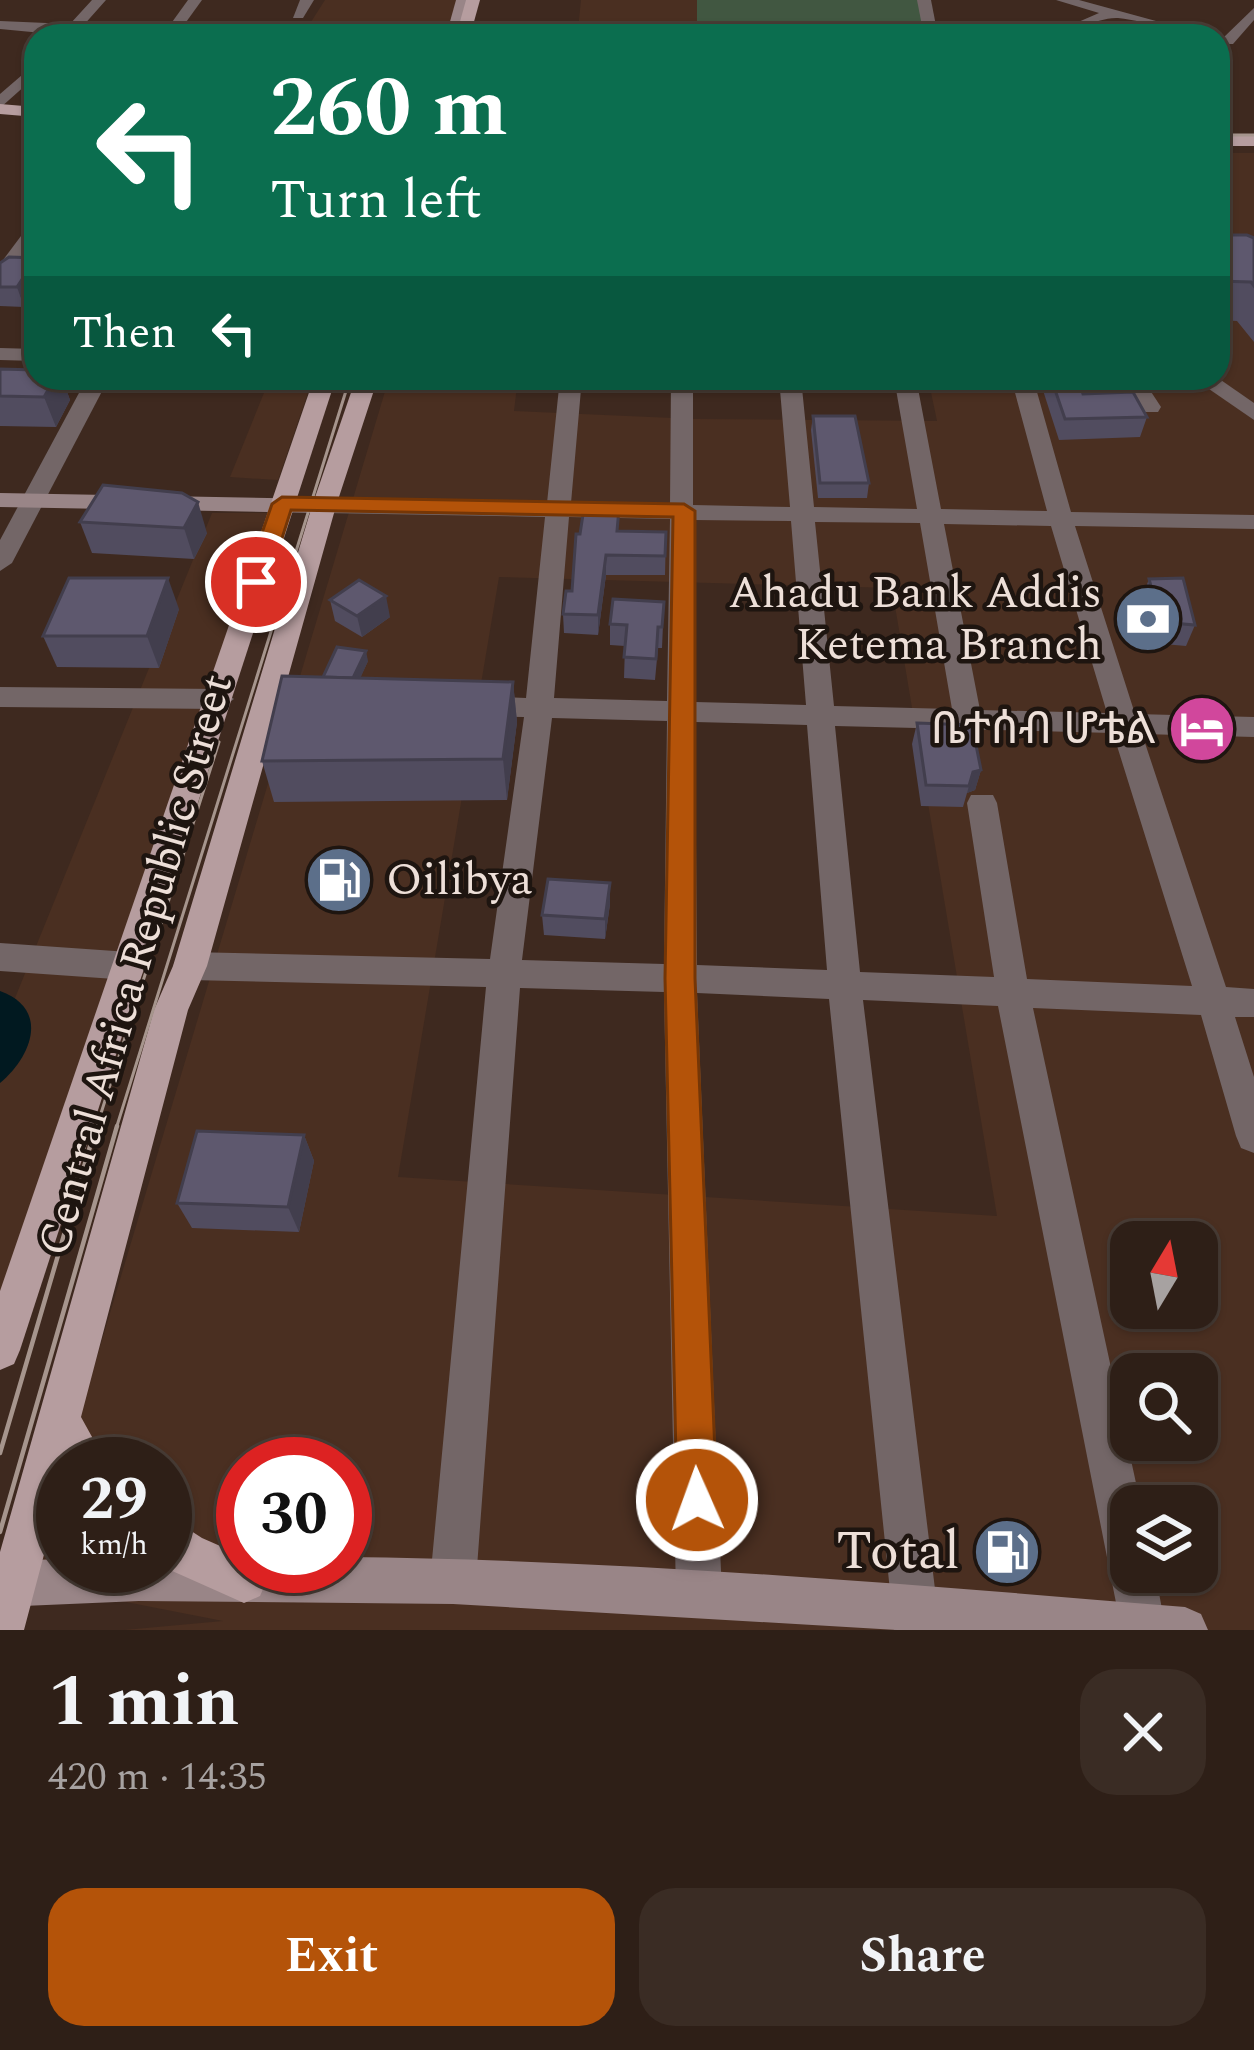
<!DOCTYPE html>
<meta charset="utf-8">
<style>
body{margin:0;font-family:Spectral,"Noto Sans Ethiopic",serif;background:#3a2c24;color:#f1f3f6;height:100vh;display:flex;flex-direction:column;font-size:45px;white-space:nowrap}
*{box-sizing:border-box;margin:0}
p{font-size:39px;color:#a7a2a1}
.icon{flex:none;width:66px;height:66px;fill:none;stroke:currentColor;stroke-width:2;stroke-linecap:round;stroke-linejoin:round}
.map{position:relative;height:1630px;overflow:hidden}
.drawer{display:flex;flex-direction:column;background:#2e1f17;flex:1}
.drawer>*{flex:none}
.guide{position:absolute;left:24px;top:24px;width:1206px;height:366px;border-radius:36px;box-shadow:0 3px 9px #0004,0 0 0 3px #493d36;background:#0b6e4f;color:#fff;overflow:hidden}
.needle{width:78px;rotate:10deg}
.buttons{position:absolute;left:1110px;top:1221px;display:grid;gap:24px}
.buttons a{display:grid;place-items:center;width:108px;height:108px;border-radius:24px;background:#2e1f17;box-shadow:0 3px 9px #0004,0 0 0 3px #493d36;font-size:60px}
.speed{position:absolute;left:36px;top:1437px;display:flex;gap:24px;font-size:60px;font-weight:700;text-align:center}
.speed>*{display:grid;place-content:center;width:156px;height:156px;border-radius:50%;background:#2e1f17;box-shadow:0 3px 9px #0004,0 0 0 3px #493d36;line-height:1}
.speed small{font-size:30px;font-weight:400}
.speed .limit{border:18px solid #d22;background:#fff;color:#111}
.pin{position:absolute;display:grid;place-items:center;width:102px;height:102px;color:#fff;margin:-51px;border:6px solid #fff;border-radius:50%;box-shadow:0 3px 12px #0007}
.me{position:absolute;width:132px;margin:-66px;rotate:358deg;stroke-linejoin:round;filter:drop-shadow(0 0 9px #0008)}
.turn{display:flex;align-items:center;gap:42px;height:252px;padding:0 48px;font-size:54px}
.turn .icon{width:156px;height:156px;stroke-width:2.5}
.turn b{display:block;font-size:84px;line-height:102px}
.then{display:flex;align-items:center;height:114px;padding:0 48px;background:#0003;gap:24px;font-size:45px}
.round{display:grid;place-items:center;flex:none;width:126px;height:126px;border-radius:36px;background:#3a2c24}
.head{display:flex;align-items:center;justify-content:space-between;height:204px;padding:0 48px}
h1{font-size:72px;font-weight:700;line-height:90px}
.primary-button{display:flex;gap:24px;margin-top:auto;padding:24px 48px}
.primary-button a{flex:1;height:138px;border-radius:36px;background:#b45309;color:#fff;font-size:48px;font-weight:700;line-height:138px;text-align:center}
.primary-button a+a{background:#3a2c24;color:#f1f3f6}
.map>svg:first-child{display:block}
</style>
<div class="map">
<svg width="1254" height="1630" viewBox="0 0 1254 1630">
<rect width="100%" height="100%" fill="#3e291f"/>
<g fill="#4a2f21" fill-rule="evenodd">
<path d="M325 0H464L457 28 311 22Z"/>
<path d="M581 0H922L928 36H637L636 31 578 30Z"/>
<path d="M1218 153H1254V1630H124L223 1621 29 1583 63 1471V1566H165V1464H65L389 378H518L514 411 695 419 937 421 928 378H1218ZM499 577 892 588 997 1216 398 1177ZM1131 1242H1197V1308H1131ZM1131 1374H1197V1440H1131ZM243 1464H345V1566H243ZM1131 1506H1197V1572H1131Z"/>
<path d="M270 378H313L278 480 230 477Z"/>
<path d="M212 513H273L0 1313V1035Z"/>
</g>
<path fill="#415741" d="M697 0H922L927 30 856 29V36H697Z"/>
<path fill="#011920" d="M0 991C50 1009 32 1056 0 1083Z"/>
<g fill="none" stroke-linecap="round" stroke-linejoin="round">
<g fill="#736667" fill-rule="evenodd">
<path d="M92 0H106L74 36 0 29V21L70 24Z"/>
<path d="M188 0H202L176 36H162Z"/>
<path d="M300 0H314L303 18H293Z"/>
<path d="M917 0H931L938 36H924Z"/>
<path d="M1056 0H1079L1211 36C1178 36 1150 21 1118 18 1095 17 1071 36 1046 36L1099 13Z"/>
<path d="M1254 8V20L1233 44H1223V38Z"/>
<path d="M36 63V76L0 108V94Z"/>
<path d="M36 223V241L7 281 0 283V264L30 224Z"/>
<path d="M0 348 36 349V361L0 360Z"/>
<path d="M87 378H109L12 563 0 571V540Z"/>
<path d="M560 378H582L571 503 670 505 671 378H693V505L790 507 779 378H801L814 507 917 509 894 378H916L941 509 1047 511 1011 378H1033L1071 512 1254 515V529L1075 526 1135 714 1254 717V737L1142 734 1226 987 1254 989V1017H1235L1254 1077V1153L1241 1148 1236 1136 1201 1015 1033 1008 1141 1506H1131V1572H1155L1166 1630 1121 1628 998 1006 863 1000 940 1630H894L829 999 697 993 722 1595 715 1611 699 1618 683 1611 676 1595 664 992 520 988 476 1581 469 1597 453 1604 437 1597 430 1581 486 987 190 980 178 976 173 966 178 956 190 952 490 959 524 717 475 716 461 706 475 696 526 698 545 517 324 513 312 506 324 499 547 503ZM569 517 670 519 667 701 554 698ZM694 520 791 521 806 705 695 702ZM815 522 920 523 952 709 834 706ZM944 524 1051 526 1107 713 980 710ZM552 718 667 721 664 964 522 960ZM695 722 807 725 827 970 697 965ZM835 726 1113 733 1192 986 1027 979 997 803 993 795H971L967 803 994 977 860 972Z"/>
<path d="M1120 378H1142L1161 407 1158 412H1142Z"/>
<path d="M1193 378H1218L1254 403V420Z"/>
<path d="M0 687 220 689 234 699 220 709 0 707Z"/>
<path d="M0 943 129 952 141 956 146 966 141 976 129 980 0 971Z"/>
</g>
<g fill="#998587" fill-rule="evenodd">
<path d="M456 0H470L460 36H446Z"/>
<path d="M0 493 324 499 336 506 324 513 0 507Z"/>
<path d="M165 1556H243V1566H345V1557C625 1560 906 1584 1185 1607L1201 1614 1208 1630H897L453 1604 139 1601 0 1607V1561L63 1559V1566H165Z"/>
</g>
<g fill="#b69d9f" fill-rule="evenodd">
<path d="M466 0H480L470 36H456Z"/>
<path d="M0 104 36 107V117L0 114Z"/>
<rect x="1218" y="136" width="36" height="10"/>
<path d="M314 378H336L20 1350 14 1364 0 1370V1291Z"/>
<path d="M356 378H378L336 506 207 966 188 1010 81 1417 107 1464H63V1483L24 1630H0V1552L154 1010 173 966 312 506Z"/>
<path d="M165 1514 202 1538 243 1556V1566H261L267 1580 260 1596 244 1603 170 1570 165 1565Z"/>
</g>
<g stroke="#a6958d" stroke-width="3">
<path d="M1218 135H1254"/>
<path d="M96 1129 219 742"/>
<path d="M116 1129 350 378"/>
</g>
<g stroke="#a6958d" stroke-width="4.5">
<path d="M0 1453 96 1126"/>
<path d="M0 1532 117 1126"/>
</g>
</g>
<g fill="#514c5f">
<path d="M1218 235 1254 238V342L1237 321 1218 320Z"/>
<path d="M9 257 24 307 0 306V263Z"/>
<path d="M0 369 36 378H62L70 400 56 427 0 426Z"/>
<path d="M1039 378H1078L1083 394 1147 417 1140 437 1059 440Z"/>
<path d="M813 416 869 483 867 498H818L811 430Z"/>
<path d="M103 485 207 533 194 559 92 553 80 522Z"/>
<path d="M619 531 666 532 665 575H606L598 635 564 633 563 614 572 591Z"/>
<path d="M1149 579 1195 625 1186 646 1152 643 1141 600Z"/>
<path d="M330 600 390 617 362 637 335 621Z"/>
<path d="M664 602 662 648H658L655 680 624 678 625 646 610 645V624Z"/>
<path d="M179 609 159 668 57 667 43 636Z"/>
<path d="M368 661 360 678 513 682 517 722 507 800 274 802 262 761 323 677Z"/>
<path d="M917 723 981 770 975 790 967 793 963 807 921 806 912 744Z"/>
<path d="M610 904 605 939 544 935 542 915Z"/>
<path d="M304 1135 314 1161 299 1232 192 1228 177 1203Z"/>
</g>
<g fill="#423e4d">
<path d="M36 258V288L24 307 17 287Z"/>
<path d="M55 378H62L70 400 56 427 44 397Z"/>
<path d="M198 502 207 533 194 559 184 528Z"/>
<path d="M606 555V575L598 635V615Z"/>
<path d="M168 578 179 609 159 668 147 636Z"/>
<path d="M386 596 390 617 362 637 357 616Z"/>
<path d="M366 651 368 661 355 690 352 679Z"/>
<path d="M513 682 517 722 507 800 503 759Z"/>
<path d="M981 770 975 790 967 793 973 772Z"/>
<path d="M610 883V904L605 939V919Z"/>
<path d="M304 1135 314 1161 299 1232 288 1207Z"/>
</g>
<g fill="#5e586e" stroke="#423e4d" stroke-width="3">
<path d="M713 30 788 32 777 36H713Z"/>
<path d="M880 31 904 32 905 36H881Z"/>
<path d="M794 32 824 33 825 36H795Z"/>
<path d="M1218 235H1247L1254 238V286L1251 282 1218 281Z"/>
<path d="M9 257 36 258 17 287H0V263Z"/>
<path d="M0 369 36 370V378H55L44 397 0 396Z"/>
<path d="M1051 378H1078L1083 394 1133 392 1147 417 1065 419Z"/>
<path d="M813 416H855L869 483H820Z"/>
<path d="M103 485 182 493 198 502 184 528 80 522Z"/>
<path d="M584 508 619 509 617 531 666 532 665 556 606 555 598 615 563 614 566 591H572L576 534H580Z"/>
<path d="M69 578H168L147 636H43Z"/>
<path d="M1183 578 1195 625 1161 622 1149 579Z"/>
<path d="M359 580 386 596 357 616 330 600Z"/>
<path d="M613 599 664 602 662 627H658L656 659 624 657 627 625 610 624Z"/>
<path d="M337 647 366 651 353 678 323 677Z"/>
<path d="M282 676 513 682 503 759 262 761Z"/>
<path d="M917 723 972 725 981 770 973 772 969 786 926 785Z"/>
<path d="M548 879 610 883 605 919 542 915Z"/>
<path d="M197 1131 304 1135 288 1207 177 1203Z"/>
</g>
<path fill="#b45309" stroke="#753606" stroke-width="3" d="M282 497 684 504 695 511V978L717 1500 711 1514 697 1520 683 1514 677 1500 665 978 673 517 291 510 268 582 265 587H248L245 582 272 504Z"/>
<defs>
<symbol id="bank-disc" viewBox="-11 -11 22 22"><circle r="9.5" fill="#5c6f8a" stroke="#1e1510"/><path d="M-6-4H6V4H-6ZM0-2.3a2.3 2.3 0 1 0 0 4.6a2.3 2.3 0 1 0 0-4.6Z" fill="#fff"/></symbol>
<symbol id="hotel-disc" viewBox="-11 -11 22 22"><circle r="9.5" fill="#d1479c" stroke="#1e1510"/><path d="M-6-4.5h1.5V1H6V5H4.5V3h-9V5H-6ZM-4 0a1.8 1.8 0 1 1 3.6 0ZM.5 0V-2.5h3Q6-2.5 6 0Z" fill="#fff"/></symbol>
<symbol id="fuel-disc" viewBox="-11 -11 22 22"><circle r="9.5" fill="#5c6f8a" stroke="#1e1510"/><path d="M-5.5-6h7V0h2V4h1.3V-2.5L3-4.5l.8-.8L6-3V5H2.5V1h-1V6h-7ZM-4.2-4.7v3.2H.2V-4.7Z" fill="#fff"/></symbol>
</defs>
<g fill-rule="evenodd">
<use href="#bank-disc" x="1110" y="581" width="76" height="76"/>
<use href="#hotel-disc" x="1164" y="691" width="76" height="76"/>
<use href="#fuel-disc" x="301" y="842" width="76" height="76"/>
<use href="#fuel-disc" x="969" y="1514" width="76" height="76"/>
</g>
<g text-anchor="middle" dominant-baseline="central" stroke-width="9" stroke-linejoin="round" paint-order="stroke">
<g font-size="45" fill="#eddfd8" stroke="#1e1510" text-anchor="end">
<text x="1102" y="593">Ahadu Bank Addis<tspan x="1102" dy="52">Ketema Branch</tspan></text>
<text x="1156" y="729">ቤተሰብ ሆቴል</text>
<text x="386" y="880" text-anchor="start">Oilibya</text>
</g>
<g font-size="45" fill="#eddfd8" stroke="#1e1510">
<text transform="translate(136 965) rotate(-74)">Central Africa Republic Street</text>
</g>
<g font-size="54" fill="#eddfd8" stroke="#1e1510" text-anchor="end">
<text x="960" y="1552">Total</text>
</g>
</g>
</svg>
<div class="buttons">
<a><svg class="needle" viewBox="-14 -14 28 28"><path d="M0-13l5 13h-10z" fill="#e53935"/><path d="M0 13l5-13h-10z" fill="#a7a2a1"/></svg></a>
<a><svg class="icon" aria-label="search" viewBox="0 0 24 24"><circle cx="10" cy="10" r="6"/><path d="M15 15l6 6"/></svg></a>
<a><svg class="icon" aria-label="layers" viewBox="0 0 24 24"><path d="M12 4l9 5-9 5-9-5zM3 14l9 5 9-5"/></svg></a>
</div>
<div class="speed"><div>29<small>km/h</small></div><div class="limit">30</div></div>
<div class="pin" style="left:256px;top:582px;background:#d93025"><svg class="icon" aria-label="arrive" viewBox="0 0 24 24"><path d="M6 21V4h12l-3 4 3 4H6"/></svg></div>
<svg class="me" style="left:697px;top:1500px" viewBox="-20 -20 40 40"><circle r="17" fill="#b45309" stroke="#fff" stroke-width="3"/><path d="M0-11L8 9 0 5-8 9z" fill="#fff"/></svg>
<div class="guide">
<div class="turn"><svg class="icon" aria-label="left" viewBox="0 0 24 24"><path d="M17 20v-9H6M10 6l-5 5 5 5"/></svg><div><b>260 m</b>Turn left</div></div>
<div class="then">Then<svg class="icon" aria-label="left" viewBox="0 0 24 24"><path d="M17 20v-9H6M10 6l-5 5 5 5"/></svg></div>
</div>
</div>
<section class="drawer">
<div class="head"><div><h1>1 min</h1><p>420 m · 14:35</p></div><a class="round"><svg class="icon" aria-label="close" viewBox="0 0 24 24"><path d="M6 6l12 12M18 6L6 18"/></svg></a></div>
<div class="primary-button"><a>Exit</a><a>Share</a></div>
</section>
